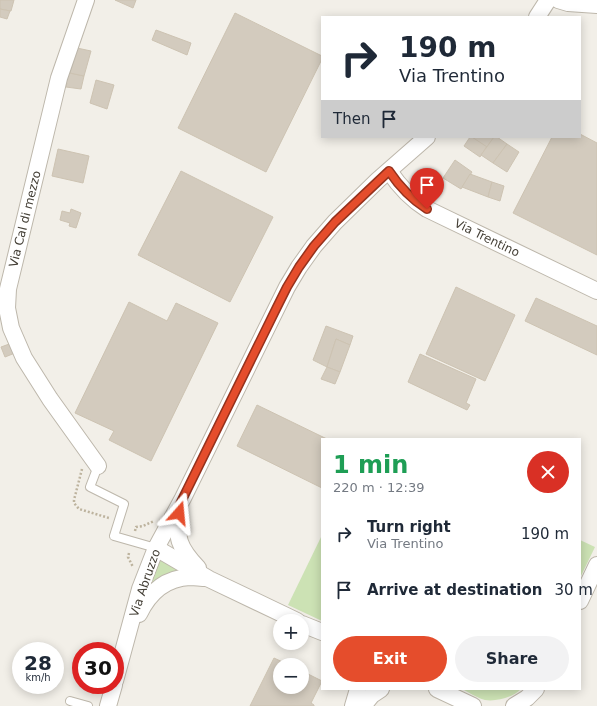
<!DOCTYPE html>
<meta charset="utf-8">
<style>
body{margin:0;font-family:"DejaVu Sans",sans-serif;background:#f2f2f3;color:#1f2937;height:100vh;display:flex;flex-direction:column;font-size:15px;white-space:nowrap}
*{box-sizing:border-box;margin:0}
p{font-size:13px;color:#747a83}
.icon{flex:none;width:22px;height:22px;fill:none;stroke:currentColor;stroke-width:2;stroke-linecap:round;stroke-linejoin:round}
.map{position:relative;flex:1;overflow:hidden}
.panel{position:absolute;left:321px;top:438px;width:260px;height:252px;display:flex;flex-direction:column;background:#fff;border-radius:0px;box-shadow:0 2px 10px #0003}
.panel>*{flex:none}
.hud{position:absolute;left:321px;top:16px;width:260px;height:122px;border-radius:0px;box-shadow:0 2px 10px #0003;background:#fff;color:#1f2937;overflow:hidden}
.controls{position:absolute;left:273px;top:614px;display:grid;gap:8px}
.controls a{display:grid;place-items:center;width:36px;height:36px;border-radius:50%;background:#fff;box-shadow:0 2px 10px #0003;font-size:20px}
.speed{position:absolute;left:12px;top:642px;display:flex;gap:8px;font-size:20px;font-weight:700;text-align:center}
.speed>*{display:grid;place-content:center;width:52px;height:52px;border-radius:50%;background:#fff;box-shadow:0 2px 10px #0003;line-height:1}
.speed small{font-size:10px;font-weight:400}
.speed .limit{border:6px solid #d22;background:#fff;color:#111}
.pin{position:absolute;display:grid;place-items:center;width:34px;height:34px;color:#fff;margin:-41px -17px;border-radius:50% 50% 50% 0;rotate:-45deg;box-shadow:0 0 4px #0007}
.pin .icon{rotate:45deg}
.me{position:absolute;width:44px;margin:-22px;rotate:18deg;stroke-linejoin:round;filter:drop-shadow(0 0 3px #0008)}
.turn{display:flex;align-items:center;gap:14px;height:84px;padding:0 12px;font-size:18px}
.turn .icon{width:52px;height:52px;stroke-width:2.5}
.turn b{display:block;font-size:28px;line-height:34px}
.then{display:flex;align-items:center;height:38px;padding:0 12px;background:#0003;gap:8px;font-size:15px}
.round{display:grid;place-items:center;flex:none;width:42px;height:42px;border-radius:21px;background:#f2f2f3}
.head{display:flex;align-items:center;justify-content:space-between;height:68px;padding:0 12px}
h1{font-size:24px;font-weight:700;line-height:30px;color:#1e9e55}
.button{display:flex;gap:8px;margin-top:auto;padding:8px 12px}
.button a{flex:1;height:46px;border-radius:24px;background:#e54d2c;color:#fff;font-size:16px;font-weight:700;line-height:46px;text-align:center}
.button a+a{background:#f2f2f3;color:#1f2937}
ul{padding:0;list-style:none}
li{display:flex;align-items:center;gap:12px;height:56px;padding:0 12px}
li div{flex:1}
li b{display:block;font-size:15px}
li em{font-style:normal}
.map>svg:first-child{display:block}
</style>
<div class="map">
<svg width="597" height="706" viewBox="0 0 597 706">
<rect width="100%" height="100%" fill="#f2efe8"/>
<g fill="#cce2b4">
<path d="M322 535V621L288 605Z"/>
<path d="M580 540 595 547 580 578Z"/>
<path d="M159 559 184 570 149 586Z"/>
<path d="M462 689H521C514 697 496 702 485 700 479 699 468 692 462 689Z"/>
</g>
<g fill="#d3cbbe" stroke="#cdc3b2">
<path d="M0 0H14L11 11 0 9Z"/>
<path d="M115 0H136L133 8Z"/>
<path d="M0 9 10 11 7 19 0 17Z"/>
<path d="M235 13 322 56V59L266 172 178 128Z"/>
<path d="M156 30 191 43 187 55 152 40Z"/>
<path d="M77 48 70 73 84 76 81 89 66 87 67 83 60 79Z"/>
<path d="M77 48 91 51 84 76 70 73Z"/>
<path d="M96 80 114 85 107 109 90 103Z"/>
<path d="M580 134 597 143V255L513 213 552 137H580Z"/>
<path d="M470 137H472L487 146 480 157 464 146Z"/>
<path d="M472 137H494L487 147Z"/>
<path d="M494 137H497L507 144 493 163 481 155Z"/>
<path d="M507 144 519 152 507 172 493 163Z"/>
<path d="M58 149 89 156 83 183 52 176Z"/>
<path d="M455 160 472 172 461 189 443 178Z"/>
<path d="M181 171 273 217 230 302 138 255Z"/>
<path d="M470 174 492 182 488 197 462 187Z"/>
<path d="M492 182 504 186 500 201 488 197Z"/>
<path d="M71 209 81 213 76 228 69 226 70 223 60 220 62 211 70 213Z"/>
<path d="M456 287 515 315 485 381 426 354Z"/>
<path d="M536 298 597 326V355L525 321Z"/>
<path d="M129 302 167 321 176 303 218 323 151 461 109 440 114 431 75 413Z"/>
<path d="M326 326 353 336 350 345 336 339 327 367 313 360Z"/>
<path d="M336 339 350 345 340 372 327 367Z"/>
<path d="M12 343 15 353 5 357 1 347Z"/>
<path d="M420 354 476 379 466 403 470 405 467 410 408 382Z"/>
<path d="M327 367 340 372 335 384 321 379Z"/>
<path d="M257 405 327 439H322V488L237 446Z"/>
<path d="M274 658 289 665H280V687H302V671L322 681 311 703 314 705V706H250Z"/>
</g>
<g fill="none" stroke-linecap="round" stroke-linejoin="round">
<defs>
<g id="service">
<path d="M98 466 90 487 124 504 114 536 156 548"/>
<path d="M70 701 88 706"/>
</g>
<g id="minor">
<path d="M86 0 59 78 8 289 7 308 11 328 24 358 50 399 98 466"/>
<path d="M558 0 568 3 597 5"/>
<path d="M537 17 548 0"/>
<path d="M389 171C399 186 411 199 427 209L597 291"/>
<path d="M179 510C176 538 178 547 198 568"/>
<path d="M156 548 209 579 297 621"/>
<path d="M580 601 597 565"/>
<path d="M139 614C149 593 165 578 190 577 195 577 201 578 206 578"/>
<path d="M302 624 322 632"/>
<path d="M115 681 140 589 156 548 183 498 287 287 299 267 314 246 335 222 378 180 427 137"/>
<path d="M437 689 473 706"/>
<path d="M108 706 114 685"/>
<path d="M353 706 358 689"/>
<path d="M363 706 372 695 381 689"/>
<path d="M514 706 527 698 536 689"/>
</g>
</defs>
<use href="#service" stroke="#bdb7ab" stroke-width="10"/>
<use href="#minor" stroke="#bdb7ab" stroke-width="18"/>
<g stroke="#bdb39e" stroke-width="2.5" stroke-dasharray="2 2" stroke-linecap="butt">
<path d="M82 469 74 500V503L79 509 109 518"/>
<path d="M135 531 136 527 143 526 154 521"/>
<path d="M129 553 128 557 133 567"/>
</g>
<use href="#service" stroke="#fff" stroke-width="8"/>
<use href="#minor" stroke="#fff" stroke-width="16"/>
</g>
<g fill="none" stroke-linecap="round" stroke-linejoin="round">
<defs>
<path id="route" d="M179 513 180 504 277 307 287 287 299 267 314 246 335 222 389 171C399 186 411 199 427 209"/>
</defs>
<use href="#route" stroke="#95321d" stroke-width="10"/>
<use href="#route" stroke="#e54d2c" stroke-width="7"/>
</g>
<g text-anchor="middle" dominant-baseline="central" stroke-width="4" stroke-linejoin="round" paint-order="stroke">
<g font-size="12" fill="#454037" stroke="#fff">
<text transform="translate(25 219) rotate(-76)">Via Cal di mezzo</text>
<text transform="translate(487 238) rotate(26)">Via Trentino</text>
<text transform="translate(145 583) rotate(-71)">Via Abruzzo</text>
</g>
</g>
</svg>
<div class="controls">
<a>+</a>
<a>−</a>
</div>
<div class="speed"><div>28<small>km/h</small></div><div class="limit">30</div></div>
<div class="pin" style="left:427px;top:209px;background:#d93025"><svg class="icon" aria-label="arrive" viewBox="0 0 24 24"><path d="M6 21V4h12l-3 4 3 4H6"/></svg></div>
<svg class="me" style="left:179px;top:513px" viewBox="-20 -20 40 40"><path d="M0-17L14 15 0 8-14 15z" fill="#e54d2c" stroke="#fff" stroke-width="4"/></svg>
<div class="hud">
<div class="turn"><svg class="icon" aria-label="right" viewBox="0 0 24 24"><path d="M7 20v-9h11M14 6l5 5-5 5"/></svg><div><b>190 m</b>Via Trentino</div></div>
<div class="then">Then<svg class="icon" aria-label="arrive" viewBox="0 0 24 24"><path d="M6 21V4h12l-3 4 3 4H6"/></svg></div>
</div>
<section class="panel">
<div class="head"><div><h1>1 min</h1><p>220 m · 12:39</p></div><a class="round" style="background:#d93025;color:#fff"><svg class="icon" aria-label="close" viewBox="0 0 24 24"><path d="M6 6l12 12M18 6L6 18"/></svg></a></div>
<ul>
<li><svg class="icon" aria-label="right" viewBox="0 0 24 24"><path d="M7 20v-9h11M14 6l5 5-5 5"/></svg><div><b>Turn right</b><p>Via Trentino</p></div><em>190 m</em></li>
<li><svg class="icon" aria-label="arrive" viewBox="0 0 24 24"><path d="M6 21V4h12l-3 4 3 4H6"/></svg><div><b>Arrive at destination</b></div><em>30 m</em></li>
</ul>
<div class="button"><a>Exit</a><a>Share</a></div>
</section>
</div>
